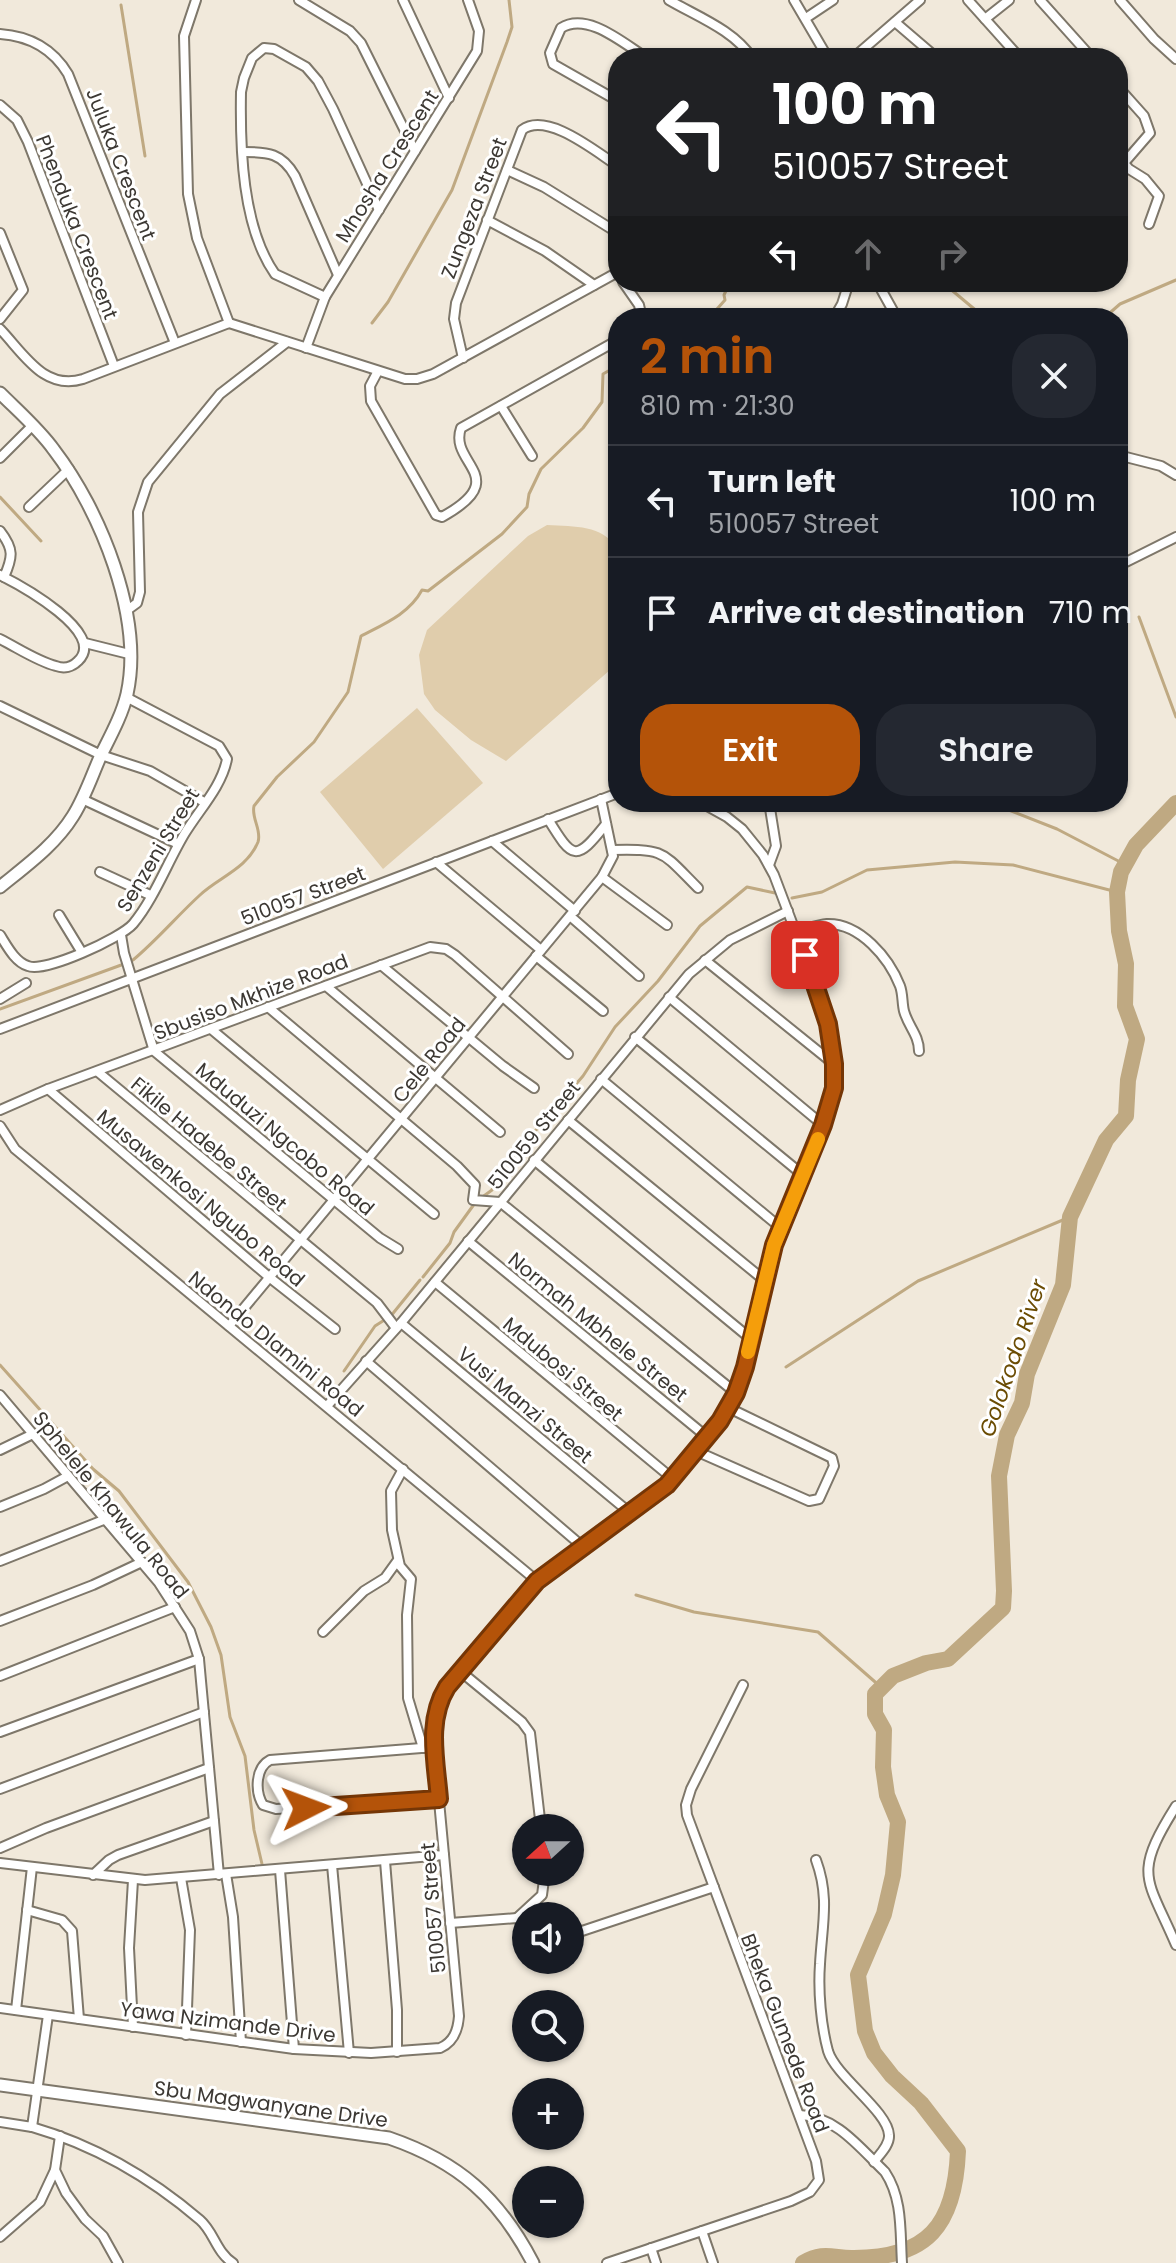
<!DOCTYPE html>
<meta charset="utf-8">
<style>
body{margin:0;font-family:Poppins,sans-serif;background:#242831;color:#f1f3f6;height:100vh;display:flex;flex-direction:column;font-size:30px;white-space:nowrap}
*{box-sizing:border-box;margin:0}
p{font-size:26px;color:#9ea1a6}
.icon{flex:none;width:44px;height:44px;fill:none;stroke:currentColor;stroke-width:2;stroke-linecap:round;stroke-linejoin:round}
.map{position:relative;flex:1;overflow:hidden}
.side{position:absolute;left:608px;top:308px;width:520px;height:504px;display:flex;flex-direction:column;background:#171b24;border-radius:32px;box-shadow:0 2px 6px #0004}
.side>*{flex:none}
.hud{position:absolute;left:608px;top:48px;width:520px;height:244px;border-radius:32px;box-shadow:0 2px 6px #0004;background:#202124;color:#fff;overflow:hidden}
.needle{width:52px;rotate:249deg}
.controls{position:absolute;left:512px;top:1814px;display:grid;gap:16px}
.controls a{display:grid;place-items:center;width:72px;height:72px;border-radius:50%;background:#171b24;box-shadow:0 2px 6px #0004;font-size:40px}
.pin{position:absolute;display:grid;place-items:center;width:68px;height:68px;color:#fff;margin:-34px;border-radius:16px;box-shadow:0 4px 12px #0006}
.me{position:absolute;width:88px;margin:-44px;rotate:87deg;stroke-linejoin:round;filter:drop-shadow(0 0 6px #0008)}
.turn{display:flex;align-items:center;gap:28px;height:168px;padding:0 32px;font-size:36px}
.turn .icon{width:104px;height:104px;stroke-width:2.5}
.turn b{display:block;font-size:56px;line-height:68px}
.lanes{display:flex;align-items:center;height:76px;padding:0 32px;background:#0003;justify-content:center;gap:40px;direction:ltr}
.lanes .off{opacity:.35}
.round{display:grid;place-items:center;flex:none;width:84px;height:84px;border-radius:32px;background:#242831}
.headline{display:flex;align-items:center;justify-content:space-between;height:136px;padding:0 32px}
h1{font-size:48px;font-weight:600;line-height:60px;color:#b45309}
.primary-button{display:flex;gap:16px;margin-top:auto;padding:16px 32px}
.primary-button a{flex:1;height:92px;border-radius:32px;background:#b45309;color:#fff;font-size:32px;font-weight:600;line-height:92px;text-align:center}
.primary-button a+a{background:#242831;color:#f1f3f6}
ul{padding:0;list-style:none}
li{display:flex;align-items:center;gap:24px;height:112px;padding:0 32px;border-top:2px solid #363941}
li div{flex:1}
li b{display:block;font-size:30px}
li em{font-style:normal}
.map>svg:first-child{display:block}
</style>
<div class="map">
<svg width="1176" height="2263" viewBox="0 0 1176 2263">
<rect width="100%" height="100%" fill="#f1e9db"/>
<g fill="#e0cdac">
<path d="M547 525C576 527 601 524 618 549V663L506 761 471 740 435 710 424 694 419 655 427 630 528 536Z"/>
<path d="M417 708 483 783 383 869 320 792Z"/>
</g>
<g fill="none" stroke-linecap="round" stroke-linejoin="round">
<g stroke="#bfa982" stroke-width="3">
<path d="M121 5 145 156"/>
<path d="M942 282 985 318"/>
<path d="M709 318 725 300 724 295 730 282"/>
<path d="M1104 318 1120 304 1176 280"/>
<path d="M372 323 388 302 452 190 507 42 512 27 509 0"/>
<path d="M0 497 41 541"/>
<path d="M1139 617 1176 717"/>
<path d="M988 802 1057 829 1126 865"/>
<path d="M792 898 822 892 867 870 955 862 1013 865 1117 892"/>
<path d="M133 960C157 940 177 916 200 895 219 877 247 869 258 842 262 830 251 818 254 806L277 777 314 742 348 692 361 636C384 624 409 614 422 590L428 591 502 534 527 507 529 494 541 469 583 428 602 402 603 374 610 370 618 373"/>
<path d="M0 1009 124 964"/>
<path d="M481 1198 492 1190 496 1176 583 1076 615 1027 658 981 700 926 747 887 775 893"/>
<path d="M423 1277 450 1243 454 1232 475 1203"/>
<path d="M390 1317 420 1280"/>
<path d="M0 1365 93 1469 119 1491 188 1582 211 1627 221 1655 230 1717 245 1756 254 1830 262 1864"/>
<path d="M786 1367 918 1281 1070 1217"/>
<path d="M344 1371 375 1326 386 1319"/>
<path d="M636 1595 694 1612 818 1632 882 1688"/>
</g>
<path stroke="#bfa982" stroke-width="16" d="M803 2263C822 2252 830 2257 851 2258 928 2259 955 2225 958 2151L921 2103 892 2076 874 2053 865 2031 858 1975 884 1914 893 1875 898 1822 887 1795 883 1767 884 1730 875 1714V1694L893 1676 926 1663 948 1659 1003 1608 1004 1591 999 1476 1007 1435 1022 1403 1027 1374 1063 1285 1070 1217 1106 1140 1126 1116 1128 1080 1137 1039 1125 1006 1126 964 1119 931 1117 892 1121 872 1136 845 1176 803"/>
<defs>
<g id="street">
<path d="M196 0 184 36 188 194 197 238 229 323"/>
<path d="M299 0 350 31 361 43 415 151"/>
<path d="M403 0 449 98"/>
<path d="M669 0C696 16 734 30 752 58"/>
<path d="M794 0 828 58"/>
<path d="M968 0 1020 58"/>
<path d="M1040 0 1092 58"/>
<path d="M1120 0 1154 39 1176 59"/>
<path d="M806 18 833 0"/>
<path d="M985 19 1009 0"/>
<path d="M895 22 937 58"/>
<path d="M0 34C29 36 53 49 68 74L175 343"/>
<path d="M853 58 920 0"/>
<path d="M1118 87 1144 116 1150 133 1124 163 1118 165"/>
<path d="M618 101 553 64 550 53 561 28C588 11 625 45 647 58"/>
<path d="M0 105 17 120 28 142 114 366"/>
<path d="M244 152C268 152 282 153 295 176L338 275"/>
<path d="M1124 163 1129 169 1145 179 1159 196 1149 224"/>
<path d="M507 170 544 187 618 233"/>
<path d="M487 220 545 251 594 285"/>
<path d="M0 233 23 290 0 319"/>
<path d="M623 282 639 305 642 318"/>
<path d="M877 282 897 318"/>
<path d="M325 297 275 274C242 227 240 148 241 92L244 78 252 58 264 48 274 49 306 67 318 81 333 109 379 210"/>
<path d="M834 318 842 304 849 282"/>
<path d="M229 323 405 379H417L433 374 618 272"/>
<path d="M0 329C24 354 44 391 83 379L229 323"/>
<path d="M306 348 325 297 477 51 479 31 468 0"/>
<path d="M463 358 454 319 456 303 522 130C547 111 596 152 618 166"/>
<path d="M378 371 370 386 371 401 436 515 442 517C514 477 448 464 461 428L618 340"/>
<path d="M501 406 532 456"/>
<path d="M1118 455 1161 466 1176 475"/>
<path d="M0 458 32 426"/>
<path d="M29 507 69 469"/>
<path d="M0 531C14 549 13 557 4 577"/>
<path d="M1118 566 1176 537"/>
<path d="M0 575C20 585 108 633 78 661 72 667 64 669 56 666 37 661 18 648 0 639"/>
<path d="M126 611 137 603 140 592 138 512 148 482 220 394 287 342"/>
<path d="M85 643 129 654"/>
<path d="M0 706 101 755 150 771 204 802"/>
<path d="M82 799 178 844"/>
<path d="M769 802 776 846 769 865"/>
<path d="M548 819C573 860 576 862 606 824"/>
<path d="M492 841 575 911"/>
<path d="M612 850C666 849 661 851 698 888"/>
<path d="M436 862 541 950"/>
<path d="M100 872 150 895"/>
<path d="M602 877 667 925"/>
<path d="M59 915 81 951"/>
<path d="M570 916 639 976"/>
<path d="M796 931C806 929 817 925 827 924 860 923 889 958 900 986 903 994 902 1003 904 1011 908 1026 919 1035 919 1051"/>
<path d="M0 935C7 946 15 962 28 966 45 973 121 938 133 924 154 899 168 861 185 833 199 810 222 786 227 759L219 746 126 697"/>
<path d="M121 935 124 953 154 1051 380 1238 398 1249"/>
<path d="M536 956 603 1011"/>
<path d="M705 960 834 1064"/>
<path d="M381 965 503 1066 534 1088"/>
<path d="M326 986 500 1132"/>
<path d="M669 997 823 1125"/>
<path d="M0 999 26 983"/>
<path d="M268 1007 457 1166 475 1185 473 1200 500 1202 736 1393"/>
<path d="M0 1029 618 793"/>
<path d="M211 1029 434 1214"/>
<path d="M635 1037 803 1175"/>
<path d="M98 1072 377 1303 396 1328"/>
<path d="M601 1079 781 1228"/>
<path d="M48 1089 269 1277 335 1329"/>
<path d="M0 1110 48 1089 430 947 446 949 455 955 568 1054"/>
<path d="M568 1120 764 1280"/>
<path d="M0 1126 15 1149 537 1581"/>
<path d="M534 1160 751 1339"/>
<path d="M468 1241 707 1437"/>
<path d="M435 1282 673 1479"/>
<path d="M401 1323 629 1512"/>
<path d="M229 1326 602 877 613 856 601 799"/>
<path d="M366 1361 582 1546"/>
<path d="M0 1395 159 1583 190 1631 199 1659 201 1681 219 1875"/>
<path d="M327 1406 401 1323 689 974 730 940 788 911"/>
<path d="M0 1450 33 1434"/>
<path d="M696 1451 809 1501 819 1499 834 1466 832 1458 729 1408"/>
<path d="M403 1469 391 1491 392 1530 400 1566 411 1579 407 1615 408 1698 423 1748"/>
<path d="M0 1507 44 1489 68 1476"/>
<path d="M0 1561 106 1519"/>
<path d="M0 1621 93 1585 142 1562"/>
<path d="M323 1632 364 1591 385 1578 398 1560"/>
<path d="M460 1671 522 1722 530 1733 541 1828"/>
<path d="M0 1676 175 1607"/>
<path d="M0 1732 199 1659"/>
<path d="M434 1747 270 1760C255 1768 255 1792 263 1805L276 1809 439 1799"/>
<path d="M0 1789 204 1712"/>
<path d="M1176 1806C1132 1876 1147 1877 1176 1945"/>
<path d="M0 1848 46 1828 209 1768"/>
<path d="M816 1860C830 1898 822 1925 820 1964 818 1991 821 2025 828 2051 836 2077 888 2111 889 2135 890 2145 879 2155 874 2162"/>
<path d="M385 1861 397 2010V2052"/>
<path d="M0 1863 145 1880 444 1855"/>
<path d="M332 1865 349 2053"/>
<path d="M280 1870 294 2049"/>
<path d="M226 1874 233 1917 241 2042"/>
<path d="M93 1875 109 1860 118 1855 214 1821"/>
<path d="M181 1878 190 1930 186 2035"/>
<path d="M27 1910 62 1920 72 1931 79 2019"/>
<path d="M517 1918 542 1895 545 1872"/>
<path d="M450 1923 517 1918 526 1923"/>
<path d="M570 1935 714 1887"/>
<path d="M0 2008 294 2049 371 2053 440 2048C454 2042 458 2030 459 2016L434 1747C434 1724 435 1707 447 1687L537 1581 667 1485 720 1421 742 1379 774 1245 831 1103 834 1064 828 1024 822 1002 774 875 763 855 742 829 727 817 700 802"/>
<path d="M16 2010 32 1867"/>
<path d="M133 2027 129 1948 133 1880"/>
<path d="M800 2115C836 2116 860 2148 885 2172 903 2199 900 2232 902 2263"/>
<path d="M0 2122 32 2127 48 2015"/>
<path d="M32 2127C94 2145 151 2178 200 2220 214 2232 216 2252 233 2263"/>
<path d="M60 2136 55 2170 66 2193 85 2219 103 2236 118 2263"/>
<path d="M702 2231 713 2263"/>
<path d="M0 2237 40 2202 55 2170"/>
<path d="M651 2248 656 2263"/>
<path d="M607 2263 791 2201 810 2192 819 2180 816 2161 687 1815 686 1805 691 1789 743 1685"/>
</g>
<g id="secondary">
<path d="M0 393C18 411 39 429 54 450 100 510 144 617 127 694 122 715 111 735 101 755 92 775 85 797 73 816 55 845 27 865 0 887"/>
<path d="M0 2085 389 2138C459 2162 499 2198 533 2263"/>
</g>
</defs>
<use href="#street" stroke="#7e776a" stroke-width="12"/>
<use href="#secondary" stroke="#7e776a" stroke-width="15"/>
<use href="#street" stroke="#fff" stroke-width="8"/>
<use href="#secondary" stroke="#fff" stroke-width="11"/>
</g>
<g fill="none" stroke-linecap="round" stroke-linejoin="round">
<defs>
<path id="route" d="M306 1808 439 1799C436 1761 426 1721 447 1687L537 1581 667 1485 720 1421 736 1393 745 1367 774 1245 823 1125 834 1088V1064L828 1024 805 955"/>
</defs>
<use href="#route" stroke="#753606" stroke-width="20"/>
<use href="#route" stroke="#b45309" stroke-width="14"/>
<path stroke="#f59e0b" stroke-width="14" d="M748 1352 774 1245 818 1139"/>
</g>
<g text-anchor="middle" dominant-baseline="central" stroke-width="6" stroke-linejoin="round" paint-order="stroke">
<g font-size="20" fill="#3c3833" stroke="#fff">
<text transform="translate(121 164) rotate(69)">Juluka Crescent</text>
<text transform="translate(387 166) rotate(-58)">Mhosha Crescent</text>
<text transform="translate(474 208) rotate(-69)">Zungeza Street</text>
<text transform="translate(77 227) rotate(69)">Phenduka Crescent</text>
<text transform="translate(158 850) rotate(-59)">Senzeni Street</text>
<text transform="translate(303 896) rotate(-21)">510057 Street</text>
<text transform="translate(251 997) rotate(-21)">Sbusiso Mkhize Road</text>
<text transform="translate(429 1060) rotate(-51)">Cele Road</text>
<text transform="translate(534 1135) rotate(-51)">510059 Street</text>
<text transform="translate(285 1139) rotate(40)">Mduduzi Ngcobo Road</text>
<text transform="translate(209 1144) rotate(40)">Fikile Hadebe Street</text>
<text transform="translate(201 1198) rotate(40)">Musawenkosi Ngubo Road</text>
<text transform="translate(598 1327) rotate(39)">Normah Mbhele Street</text>
<text transform="translate(276 1344) rotate(39)">Ndondo Dlamini Road</text>
<text transform="translate(563 1369) rotate(40)">Mdubosi Street</text>
<text transform="translate(525 1405) rotate(40)">Vusi Manzi Street</text>
<text transform="translate(111 1505) rotate(51)">Sphelele Khawula Road</text>
<text transform="translate(433 1908) rotate(-95)">510057 Street</text>
<text transform="translate(228 2022) rotate(7)">Yawa Nzimande Drive</text>
<text transform="translate(785 2033) rotate(69)">Bheka Gumede Road</text>
<text transform="translate(271 2104) rotate(8)">Sbu Magwanyane Drive</text>
</g>
<g font-size="22" font-style="italic" fill="#6b4c03" stroke="#fff">
<text transform="translate(1013 1358) rotate(-71)">Golokodo River</text>
</g>
</g>
</svg>
<div class="controls">
<a><svg class="needle" viewBox="-14 -14 28 28"><path d="M0-13l5 13h-10z" fill="#e53935"/><path d="M0 13l5-13h-10z" fill="#9ea1a6"/></svg></a>
<a><svg class="icon" aria-label="sound" viewBox="0 0 24 24"><path d="M4 9h4l5-4v14l-5-4H4zM17 9q2 3 0 6"/></svg></a>
<a><svg class="icon" aria-label="search" viewBox="0 0 24 24"><circle cx="10" cy="10" r="6"/><path d="M15 15l6 6"/></svg></a>
<a>+</a>
<a>−</a>
</div>
<div class="pin" style="left:805px;top:955px;background:#d93025"><svg class="icon" aria-label="arrive" viewBox="0 0 24 24"><path d="M6 21V4h12l-3 4 3 4H6"/></svg></div>
<svg class="me" style="left:306px;top:1808px" viewBox="-20 -20 40 40"><path d="M0-17L14 15 0 8-14 15z" fill="#b45309" stroke="#fff" stroke-width="4"/></svg>
<div class="hud">
<div class="turn"><svg class="icon" aria-label="left" viewBox="0 0 24 24"><path d="M17 20v-9H6M10 6l-5 5 5 5"/></svg><div><b>100 m</b>510057 Street</div></div>
<div class="lanes"><svg class="icon" aria-label="left" viewBox="0 0 24 24"><path d="M17 20v-9H6M10 6l-5 5 5 5"/></svg><svg class="icon off" aria-label="ahead" viewBox="0 0 24 24"><path d="M12 20V5M6 11l6-6 6 6"/></svg><svg class="icon off" aria-label="right" viewBox="0 0 24 24"><path d="M7 20v-9h11M14 6l5 5-5 5"/></svg></div>
</div>
<section class="side">
<div class="headline"><div><h1>2 min</h1><p>810 m · 21:30</p></div><a class="round"><svg class="icon" aria-label="close" viewBox="0 0 24 24"><path d="M6 6l12 12M18 6L6 18"/></svg></a></div>
<ul>
<li><svg class="icon" aria-label="left" viewBox="0 0 24 24"><path d="M17 20v-9H6M10 6l-5 5 5 5"/></svg><div><b>Turn left</b><p>510057 Street</p></div><em>100 m</em></li>
<li><svg class="icon" aria-label="arrive" viewBox="0 0 24 24"><path d="M6 21V4h12l-3 4 3 4H6"/></svg><div><b>Arrive at destination</b></div><em>710 m</em></li>
</ul>
<div class="primary-button"><a>Exit</a><a>Share</a></div>
</section>
</div>
